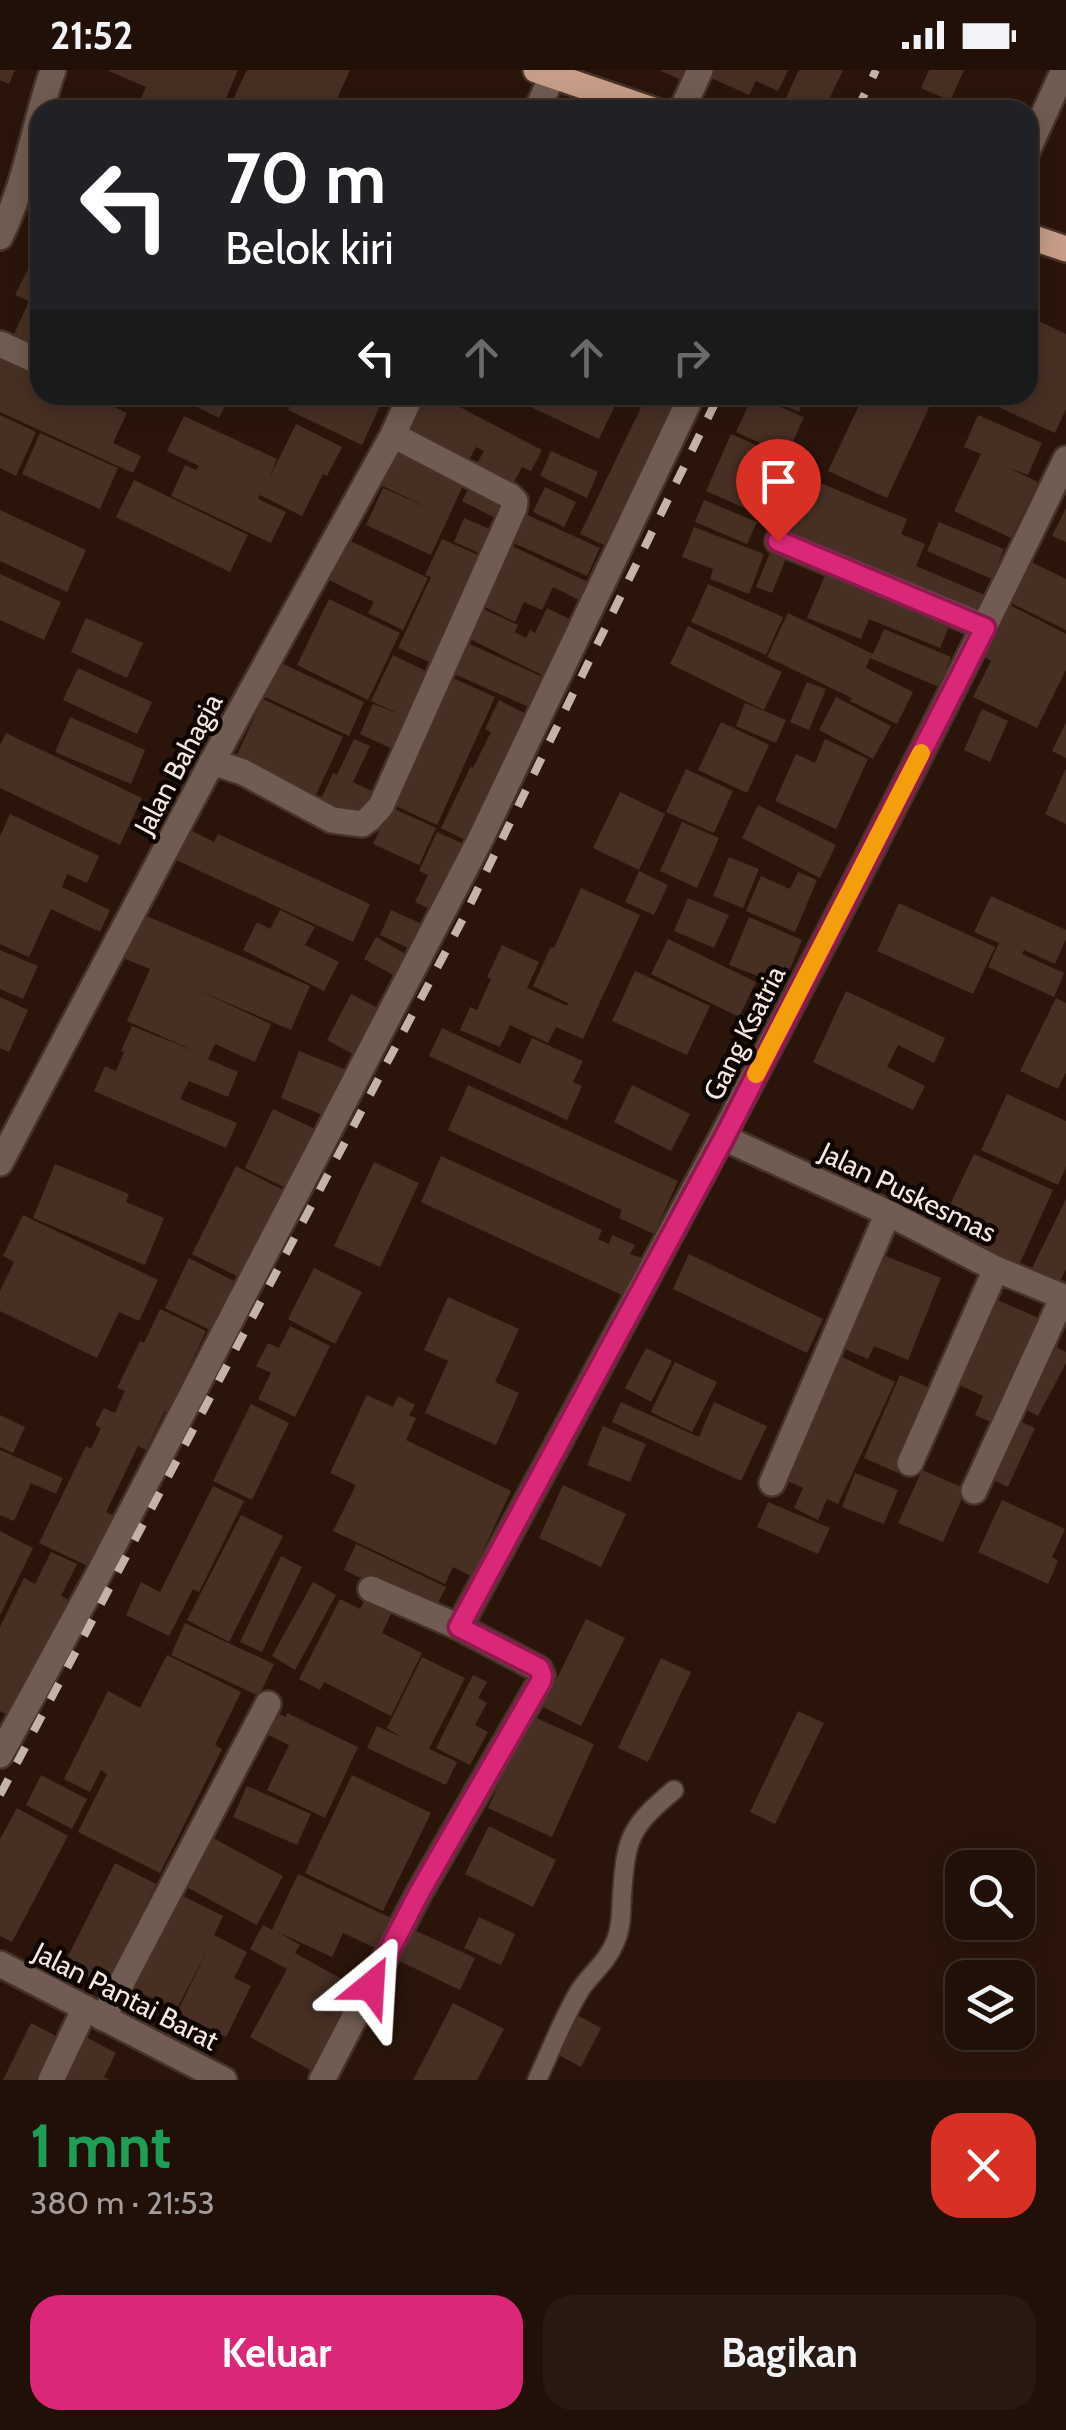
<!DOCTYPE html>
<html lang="id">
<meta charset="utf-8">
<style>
body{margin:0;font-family:Cabin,sans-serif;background:#281912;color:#f1f3f6;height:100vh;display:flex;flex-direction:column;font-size:38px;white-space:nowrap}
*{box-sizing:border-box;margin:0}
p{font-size:32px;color:#a29d9c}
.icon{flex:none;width:55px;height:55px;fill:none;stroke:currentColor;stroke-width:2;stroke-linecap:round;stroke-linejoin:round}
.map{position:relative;height:2010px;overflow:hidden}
.sheet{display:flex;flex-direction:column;background:#201008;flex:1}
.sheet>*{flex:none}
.top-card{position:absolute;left:30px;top:30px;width:1008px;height:305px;border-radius:30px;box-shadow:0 5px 25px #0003,0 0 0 2px #3d3029;background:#202124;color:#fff;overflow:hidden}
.tools{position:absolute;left:945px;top:1780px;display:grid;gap:20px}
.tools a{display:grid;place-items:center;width:90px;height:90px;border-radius:20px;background:#201008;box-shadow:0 5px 25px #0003,0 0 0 2px #3d3029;font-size:50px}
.pin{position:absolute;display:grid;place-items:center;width:85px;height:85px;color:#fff;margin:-102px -42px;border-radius:50% 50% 50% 0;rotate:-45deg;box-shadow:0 0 10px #0007}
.pin .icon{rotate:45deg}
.me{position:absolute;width:110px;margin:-55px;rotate:27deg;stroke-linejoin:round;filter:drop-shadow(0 0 8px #0008)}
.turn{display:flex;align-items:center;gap:35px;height:210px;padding:0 30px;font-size:45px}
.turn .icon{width:130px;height:130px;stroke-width:2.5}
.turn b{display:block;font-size:70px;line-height:85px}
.lanes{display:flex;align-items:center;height:95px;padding:0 30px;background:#0003;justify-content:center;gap:50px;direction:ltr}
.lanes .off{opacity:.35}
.round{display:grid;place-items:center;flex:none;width:105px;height:105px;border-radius:30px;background:#281912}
.summary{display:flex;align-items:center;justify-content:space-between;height:170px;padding:0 30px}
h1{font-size:60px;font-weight:800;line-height:75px;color:#1e9e55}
.button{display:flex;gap:20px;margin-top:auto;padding:20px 30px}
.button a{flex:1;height:115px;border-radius:30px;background:#db2777;color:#fff;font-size:40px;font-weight:800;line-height:115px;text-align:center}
.button a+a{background:#281912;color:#f1f3f6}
.status{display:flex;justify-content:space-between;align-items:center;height:70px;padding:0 50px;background:#201008;direction:ltr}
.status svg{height:28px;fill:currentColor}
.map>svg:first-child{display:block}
</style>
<div class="status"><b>21:52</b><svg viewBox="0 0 49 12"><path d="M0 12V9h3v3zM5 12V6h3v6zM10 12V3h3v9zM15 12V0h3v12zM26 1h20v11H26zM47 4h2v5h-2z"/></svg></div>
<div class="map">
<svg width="1066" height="2010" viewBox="0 0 1066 2010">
<rect width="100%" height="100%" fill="#2b150a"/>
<g fill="#472f23">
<path d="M0 0H15L9 14 0 10Z"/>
<path d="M107 0H238L221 40H136L146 17Z"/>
<path d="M247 0H350L332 40H228Z"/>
<path d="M659 0H694L688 13Z"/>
<path d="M702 0H788L778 21 756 11 749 25 700 3Z"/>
<path d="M799 0H843L824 40H796L783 34Z"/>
<path d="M929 0H964L950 31 921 18Z"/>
<path d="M30 195 40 199V285L11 271 29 231 15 225Z"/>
<path d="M1028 246 1066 264V339L1055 363 972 325H1028Z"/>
<path d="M0 277 40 296V325H101L99 330 127 343 113 373 141 386 133 403 0 342Z"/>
<path d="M180 325H231L219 348 179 328Z"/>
<path d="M295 325H385L362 375 288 340Z"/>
<path d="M425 325H437L542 380 531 401 522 397 510 419 473 400 484 381 476 377 464 399 403 367Z"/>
<path d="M505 325H620L599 369Z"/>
<path d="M647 325H684L650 396 644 393 604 475 580 464Z"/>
<path d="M753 325 804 347 787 385 736 362Z"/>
<path d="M767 325H805L799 342 766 328Z"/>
<path d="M864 325H935L887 428 828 401Z"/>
<path d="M0 345 36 362 16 406 0 398Z"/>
<path d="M978 345 1042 373 1028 405 1007 397 1038 412 1011 468 954 441 981 384 964 377Z"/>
<path d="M184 346 277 389 269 409 296 354 342 377 327 406 323 404 302 446 260 425 258 429 286 442 271 473 171 426 185 395 196 400 199 396 167 381Z"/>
<path d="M40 363 118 398 100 439 22 404Z"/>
<path d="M731 364 781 386 756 443 706 421Z"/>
<path d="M394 375 466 409 431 485 366 455 383 418 431 439 376 413Z"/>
<path d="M551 381 598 402 587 428 540 406Z"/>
<path d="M795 397 820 408 818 412 907 449 901 464 925 474 916 496 987 526 977 550 813 479 816 471 798 463 792 476 767 465Z"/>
<path d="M134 410 248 465 230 502 116 447Z"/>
<path d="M473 410 512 430 501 451 462 431Z"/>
<path d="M545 417 576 432 564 457 533 442Z"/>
<path d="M704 430 757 452 747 474 695 452Z"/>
<path d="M1066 438V472L1052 466Z"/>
<path d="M0 440 86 480 67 522 0 491Z"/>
<path d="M521 442 600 478 587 506 507 470Z"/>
<path d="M464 448 499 463 488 487 454 472Z"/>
<path d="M939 452 1004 479 992 509 927 481Z"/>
<path d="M694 457 764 484 749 524 710 509 713 499 682 487Z"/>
<path d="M342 467 428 508 403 560 368 543 374 532 323 507Z"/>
<path d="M442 469 487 489 438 596 398 578 431 507 425 505Z"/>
<path d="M510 475 588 512 579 530 553 517 542 540 524 532 515 552 481 535Z"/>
<path d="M771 480 787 486 772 523 756 517Z"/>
<path d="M1031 492 1066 509V560L1011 533Z"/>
<path d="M828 498 953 546 940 578 869 549 861 569 807 548Z"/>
<path d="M0 504 61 532 44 570 0 550Z"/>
<path d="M708 514 783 547 766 585 691 552Z"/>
<path d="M329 529 400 563 368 630 297 595Z"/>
<path d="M1010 535 1066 564V600L1037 658 973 627 991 591 984 587Z"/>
<path d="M479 537 518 555 515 562 526 568 530 560 535 563 547 538 573 551 546 607 466 567Z"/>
<path d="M788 543 873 584 884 559 951 587 939 617 870 588 866 598 913 622 897 654 850 631 852 628 767 587Z"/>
<path d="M86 548 143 573 127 608 71 582Z"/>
<path d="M688 556 782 602 764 640 670 594Z"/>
<path d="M463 571 545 608 531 638 450 602Z"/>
<path d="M393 585 438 607 401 683 360 664 373 634 400 644 371 631Z"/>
<path d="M279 592 364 632 349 666 263 626Z"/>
<path d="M78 598 152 632 137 664 63 630Z"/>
<path d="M444 604 495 627 437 755 387 732Z"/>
<path d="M807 612 826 619 809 660 790 652Z"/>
<path d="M836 627 891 656 873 689 819 660Z"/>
<path d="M263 629 343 667 313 731 233 693Z"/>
<path d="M499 630 528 645 467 771 441 758 471 696 473 698 491 662 485 659Z"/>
<path d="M745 633 786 650 776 673 736 656Z"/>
<path d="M982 639 1008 651 990 692 964 680Z"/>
<path d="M70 647 145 680 131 714 55 682Z"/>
<path d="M721 652 769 675 747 723 698 700Z"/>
<path d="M1066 652V688L1052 681Z"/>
<path d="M6 663 142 728 120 775 0 718V675Z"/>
<path d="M354 669 370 676 353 712 374 722 362 748 321 729 333 703 337 705Z"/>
<path d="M825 669 868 689 836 759 775 731 796 684 815 693Z"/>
<path d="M1066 698V754L1045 744Z"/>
<path d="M686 699 733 721 714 763 666 742Z"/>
<path d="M620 722 665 744 639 800 593 778Z"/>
<path d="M758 735 836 775 820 808 742 768Z"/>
<path d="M390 737 436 758 419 795 373 774Z"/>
<path d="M10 744 99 786 87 813 67 804 62 817 110 840 100 862 51 839 29 887 0 874V766Z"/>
<path d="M682 752 719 768 697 818 660 801Z"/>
<path d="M188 759 214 772 218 764 370 834 353 872 174 789Z"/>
<path d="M437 762 466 775 436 842 415 832 428 805 419 801Z"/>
<path d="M729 787 759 799 743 838 713 826Z"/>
<path d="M639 801 668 815 654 845 625 832Z"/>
<path d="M798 802 817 810 795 862 746 841 761 806 790 819Z"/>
<path d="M581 818 640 845 583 969 556 957 548 973 510 955 500 977 460 960 470 937 477 940 491 909 487 907 502 875 539 892 527 918 567 936 568 933 533 916 551 877 554 878Z"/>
<path d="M991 826 1066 860V869L1055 894 1024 880 1022 884 1064 903 1054 927 988 897 999 873 974 862Z"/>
<path d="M688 828 729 845 714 878 674 861Z"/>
<path d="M899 833 995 877 973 924 877 881Z"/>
<path d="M280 840 315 857 305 875 339 892 324 921 243 880 257 852 270 859Z"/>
<path d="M391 840 429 857 417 882 380 865Z"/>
<path d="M142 844 310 916 291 960 195 919 271 954 255 992 215 974 208 989 238 1002 228 1027 189 1011 180 1029 237 1053 226 1078 94 1021 105 996 116 1001 124 982 121 981 132 956 197 982 127 951 150 899 123 888Z"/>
<path d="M749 847 802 870 783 916 729 895Z"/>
<path d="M376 867 414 889 402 910 364 889Z"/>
<path d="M668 869 756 912 739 947 651 904Z"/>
<path d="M0 880 38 896 23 929 0 919Z"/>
<path d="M635 901 710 936 687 985 612 951Z"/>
<path d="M846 921 945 968 934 993 898 975 887 997 925 1016 913 1040 813 992Z"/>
<path d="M351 924 382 940 358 987 327 970Z"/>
<path d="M0 927 28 940 9 982 0 978Z"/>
<path d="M1056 928 1066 933V1002L1058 1019 1020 1001Z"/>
<path d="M442 958 520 994 532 968 583 991 573 1012 582 1016 567 1050 429 986Z"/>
<path d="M299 981 352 1002 333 1049 281 1028Z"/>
<path d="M468 1015 678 1111 654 1164 619 1148 622 1140 448 1060Z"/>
<path d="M632 1015 690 1044 671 1081 614 1052Z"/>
<path d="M1007 1024 1066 1051V1097L1058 1115 981 1080Z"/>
<path d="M273 1039 317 1060 288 1119 245 1098Z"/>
<path d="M974 1084 1053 1120 1019 1195 939 1158Z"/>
<path d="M441 1086 602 1160 598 1169 609 1174 612 1165 635 1175 630 1184 642 1188 624 1226 421 1132Z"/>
<path d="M374 1092 419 1113 380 1197 334 1176Z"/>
<path d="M55 1094 129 1124 126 1132 164 1148 145 1195 33 1148Z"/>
<path d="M236 1096 285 1121 241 1208 192 1184Z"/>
<path d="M1066 1129V1199L1060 1211 1032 1198Z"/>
<path d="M23 1145 158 1210 139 1251 119 1242 97 1288 0 1241V1221L14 1192 3 1186Z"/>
<path d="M873 1181 941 1208 908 1290 874 1276 868 1289 835 1275Z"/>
<path d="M689 1184 823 1249 807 1283 673 1219Z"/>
<path d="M189 1188 234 1211 210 1260 165 1238Z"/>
<path d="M314 1198 362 1222 335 1274 288 1249Z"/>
<path d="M448 1227 519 1259 495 1312 519 1323 496 1375 425 1343 448 1291 424 1280Z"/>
<path d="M993 1228 1043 1250 997 1355 975 1345 983 1326 955 1313Z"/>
<path d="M160 1239 206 1261 168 1342 165 1341 146 1380 138 1376 106 1442 114 1446 90 1497 39 1473 86 1376 91 1379 101 1358 95 1355 104 1338 115 1343 125 1321 117 1318 140 1271 144 1273Z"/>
<path d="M290 1256 330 1276 295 1347 258 1329 271 1303 256 1296 268 1273 279 1278Z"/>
<path d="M1050 1274 1066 1282V1293L1038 1346 1019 1336Z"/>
<path d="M646 1278 672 1291 651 1332 625 1318Z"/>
<path d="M838 1285 895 1312 838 1434 827 1429 818 1450 794 1438 803 1418 781 1408Z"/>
<path d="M675 1292 717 1312 692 1362 651 1342Z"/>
<path d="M900 1305 935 1320 898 1403 864 1388Z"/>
<path d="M367 1325 393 1337 398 1326 415 1335 409 1345 416 1348 406 1370 511 1421 471 1506 453 1497 445 1514 333 1461 356 1415 330 1403Z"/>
<path d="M621 1332 699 1367 714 1332 767 1356 741 1411 612 1352Z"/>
<path d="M251 1334 289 1353 252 1430 213 1411Z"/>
<path d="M0 1345 25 1357 13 1383 0 1377Z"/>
<path d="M1014 1349 1035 1358 1008 1417 987 1407Z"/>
<path d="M603 1356 646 1374 630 1412 587 1395Z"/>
<path d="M0 1380 63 1408 56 1424 31 1413 14 1451 0 1445Z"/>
<path d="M922 1400 966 1419 943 1472 898 1453Z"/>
<path d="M855 1403 898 1420 884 1454 842 1437Z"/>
<path d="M563 1415 626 1444 601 1497 539 1468Z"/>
<path d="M213 1416 244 1431 199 1522 193 1519 169 1566 126 1545 141 1512 160 1522Z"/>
<path d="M1002 1430 1065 1459 1052 1487 1058 1491 1048 1514 978 1482Z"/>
<path d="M768 1432 830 1458 818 1484 757 1457Z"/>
<path d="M241 1445 283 1466 229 1572 187 1550Z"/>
<path d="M0 1461 33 1478 0 1545Z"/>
<path d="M356 1474 446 1517 433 1543 344 1500Z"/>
<path d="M51 1482 77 1494 61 1526 69 1530 12 1647 0 1641V1557L24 1508 35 1514Z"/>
<path d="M281 1486 302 1497 262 1582 240 1572Z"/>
<path d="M313 1512 336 1525 295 1600 272 1586Z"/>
<path d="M369 1523 395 1536 382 1563 422 1583 391 1646 324 1612 320 1620 299 1609 340 1529 360 1539Z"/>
<path d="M586 1549 625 1568 581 1656 543 1637Z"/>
<path d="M185 1553 274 1594 259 1626 171 1585Z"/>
<path d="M167 1585 241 1622 215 1675 222 1679 160 1803 78 1762 107 1704 101 1700 90 1722 64 1709 108 1621 140 1638Z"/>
<path d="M422 1587 465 1608 429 1679 457 1692 446 1715 367 1678 377 1656 403 1668 387 1658Z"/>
<path d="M661 1588 691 1602 648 1692 618 1678Z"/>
<path d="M473 1605 487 1612 478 1628 487 1633 475 1655 488 1662 470 1695 436 1678Z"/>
<path d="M272 1641 286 1647 287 1643 358 1677 325 1748 267 1720 289 1675 262 1662Z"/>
<path d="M798 1641 824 1653 775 1754 750 1742Z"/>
<path d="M530 1645 594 1674 552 1767 488 1738Z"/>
<path d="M41 1705 87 1729 72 1759 26 1735Z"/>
<path d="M352 1705 431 1743 383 1841 305 1803Z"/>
<path d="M247 1716 311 1744 297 1775 233 1747Z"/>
<path d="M17 1738 68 1766 12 1872 0 1866V1769Z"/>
<path d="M489 1756 556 1790 533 1837 465 1804Z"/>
<path d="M204 1763 283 1806 257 1855 177 1812Z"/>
<path d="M115 1793 156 1814 105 1915 64 1894Z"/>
<path d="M298 1804 393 1849 378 1879 343 1863 332 1887 278 1862 300 1875 295 1883 356 1917 310 2000 250 1967 287 1899 250 1879 263 1855 272 1860Z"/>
<path d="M173 1821 223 1846 214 1865 247 1882 234 1908 251 1916 226 1967 177 1942 209 1878 176 1940 127 1916Z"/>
<path d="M479 1847 515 1864 501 1895 464 1878Z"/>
<path d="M414 1860 475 1888 460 1920 399 1891Z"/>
<path d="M453 1933 504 1959 477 2010H413Z"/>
<path d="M577 1945 601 1958 581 1997 557 1984Z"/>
<path d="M31 1953 60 1968 39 2010H3Z"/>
<path d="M84 1966 116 1983 104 2007 110 2010H62Z"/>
</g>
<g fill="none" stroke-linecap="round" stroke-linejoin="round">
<defs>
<path id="lane" d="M537 2010C551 1980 563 1948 580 1920 592 1902 607 1893 616 1870 622 1856 621 1840 622 1825 626 1767 630 1757 674 1720"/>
<g id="street">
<path d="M537 40 555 0"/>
<path d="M682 40 700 0"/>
<path d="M1028 79 1064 0"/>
<path d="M0 167C26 114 34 55 53 0"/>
<path d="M0 274 40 292"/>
<path d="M778 471 985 557"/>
<path d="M212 692 243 702 332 750 362 754 369 749 381 736 514 438 515 431 510 426 393 365"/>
<path d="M724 1068 888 1143 996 1199 1066 1228"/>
<path d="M0 1093 212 692 393 365 411 325"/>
<path d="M910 1393 996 1199"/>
<path d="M772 1413 888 1143"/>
<path d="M974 1421 1063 1227"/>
<path d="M459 1557C668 1171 876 785 1066 389"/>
<path d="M0 1685 94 1513 481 768 692 325"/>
<path d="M0 1894 224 2010"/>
<path d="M103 1948 268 1634"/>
<path d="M51 2010 85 1938"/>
<path d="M322 2010 419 1823 541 1611 542 1605 539 1599 459 1557 371 1519"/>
</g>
<g id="primary">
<path d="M536 0 653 40"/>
<path d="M1028 166 1066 179"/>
</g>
</defs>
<use href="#lane" stroke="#473228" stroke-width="22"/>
<use href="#street" stroke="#473228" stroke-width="30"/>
<use href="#primary" stroke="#473228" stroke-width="30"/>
<use href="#lane" stroke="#705c52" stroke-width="18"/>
<use href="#street" stroke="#705c52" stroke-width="25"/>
<use href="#primary" stroke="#c79d88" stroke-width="25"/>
<g stroke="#c4b3aa" stroke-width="8" stroke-dasharray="18 18" stroke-linecap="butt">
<path d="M857 40 876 0"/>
<path d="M0 1725 464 847 719 325"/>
</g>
</g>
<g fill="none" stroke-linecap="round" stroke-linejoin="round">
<defs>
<path id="route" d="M371 1916 419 1823 541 1611 542 1605 539 1598 459 1557 724 1068 985 558 778 471"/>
</defs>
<use href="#route" stroke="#8e194d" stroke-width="25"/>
<use href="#route" stroke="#db2777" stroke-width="18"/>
<path stroke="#f59e0b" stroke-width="18" d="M756 1004 921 683"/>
</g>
<g text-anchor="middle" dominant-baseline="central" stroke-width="9" stroke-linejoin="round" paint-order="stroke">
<g font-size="28" fill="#f6e7df" stroke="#0c0502">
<text transform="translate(178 694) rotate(-62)">Jalan Bahagia</text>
<text transform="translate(744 963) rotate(-63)">Gang Ksatria</text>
<text transform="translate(908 1122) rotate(26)">Jalan Puskesmas</text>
<text transform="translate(126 1926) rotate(27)">Jalan Pantai Barat</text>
</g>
</g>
</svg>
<div class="tools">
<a><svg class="icon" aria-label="search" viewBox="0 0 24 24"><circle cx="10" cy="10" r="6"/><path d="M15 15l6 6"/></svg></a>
<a><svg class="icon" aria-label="layers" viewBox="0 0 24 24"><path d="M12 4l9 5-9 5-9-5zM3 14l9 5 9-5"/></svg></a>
</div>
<div class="pin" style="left:778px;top:471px;background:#d93025"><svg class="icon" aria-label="arrive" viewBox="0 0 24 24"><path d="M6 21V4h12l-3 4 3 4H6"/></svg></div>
<svg class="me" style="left:371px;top:1916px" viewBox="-20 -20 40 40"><path d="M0-17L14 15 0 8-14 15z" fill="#db2777" stroke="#fff" stroke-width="4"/></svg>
<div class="top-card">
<div class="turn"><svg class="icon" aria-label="left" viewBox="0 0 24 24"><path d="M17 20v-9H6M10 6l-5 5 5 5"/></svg><div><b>70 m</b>Belok kiri</div></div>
<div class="lanes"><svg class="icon" aria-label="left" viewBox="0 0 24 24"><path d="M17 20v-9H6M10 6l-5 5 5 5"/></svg><svg class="icon off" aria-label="ahead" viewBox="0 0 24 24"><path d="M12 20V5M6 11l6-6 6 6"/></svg><svg class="icon off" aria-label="ahead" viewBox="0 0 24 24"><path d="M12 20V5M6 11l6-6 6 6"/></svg><svg class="icon off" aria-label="right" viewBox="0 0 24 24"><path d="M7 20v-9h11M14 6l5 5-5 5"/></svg></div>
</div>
</div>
<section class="sheet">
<div class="summary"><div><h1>1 mnt</h1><p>380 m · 21:53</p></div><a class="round" style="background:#d93025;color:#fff"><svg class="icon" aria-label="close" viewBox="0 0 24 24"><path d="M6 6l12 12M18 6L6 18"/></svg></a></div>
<div class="button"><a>Keluar</a><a>Bagikan</a></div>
</section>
